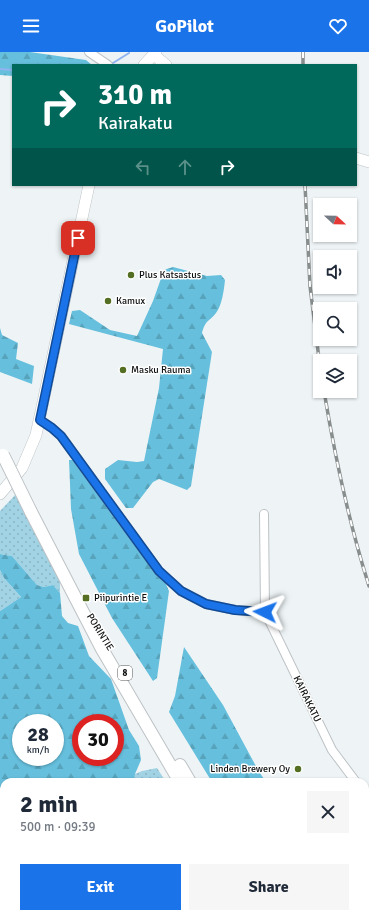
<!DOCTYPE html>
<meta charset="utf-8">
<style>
body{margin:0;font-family:Signika,sans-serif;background:#f6f6f7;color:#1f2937;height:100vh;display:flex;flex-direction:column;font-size:15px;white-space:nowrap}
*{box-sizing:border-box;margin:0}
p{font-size:13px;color:#747a83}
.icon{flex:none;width:22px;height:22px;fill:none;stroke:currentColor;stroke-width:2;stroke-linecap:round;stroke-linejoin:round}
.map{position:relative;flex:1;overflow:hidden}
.drawer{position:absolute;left:0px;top:726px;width:369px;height:140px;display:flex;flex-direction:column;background:#fff;border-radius:12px 12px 0 0;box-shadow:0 1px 3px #0004}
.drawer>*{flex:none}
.hud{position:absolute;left:12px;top:12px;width:345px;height:122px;border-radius:0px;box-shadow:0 1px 3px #0004;background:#00695c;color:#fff;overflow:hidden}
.needle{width:26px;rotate:112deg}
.tools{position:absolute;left:313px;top:146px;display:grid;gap:8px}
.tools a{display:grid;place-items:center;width:44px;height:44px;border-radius:0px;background:#fff;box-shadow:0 1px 3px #0004;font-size:20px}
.speed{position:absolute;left:12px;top:662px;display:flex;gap:8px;font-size:20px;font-weight:700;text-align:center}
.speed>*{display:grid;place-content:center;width:52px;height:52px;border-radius:50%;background:#fff;box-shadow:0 1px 3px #0004;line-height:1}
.speed small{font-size:10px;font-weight:400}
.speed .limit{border:6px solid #d22;background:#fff;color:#111}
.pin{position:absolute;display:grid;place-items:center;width:34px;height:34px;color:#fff;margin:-17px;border-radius:8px;box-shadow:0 2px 6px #0006}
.me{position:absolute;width:44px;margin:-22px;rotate:273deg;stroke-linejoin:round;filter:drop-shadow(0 0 3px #0008)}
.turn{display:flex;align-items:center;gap:14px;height:84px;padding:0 20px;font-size:18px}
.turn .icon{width:52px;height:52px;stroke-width:2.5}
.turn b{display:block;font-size:28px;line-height:34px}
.lanes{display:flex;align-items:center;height:38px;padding:0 20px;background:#0003;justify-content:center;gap:20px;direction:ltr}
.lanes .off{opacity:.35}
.round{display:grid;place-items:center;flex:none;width:42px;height:42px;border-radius:0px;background:#f6f6f7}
.head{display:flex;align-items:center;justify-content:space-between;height:68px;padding:0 20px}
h1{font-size:24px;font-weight:700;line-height:30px}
.button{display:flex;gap:8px;margin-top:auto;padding:8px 20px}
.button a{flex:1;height:46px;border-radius:0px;background:#1a73e8;color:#fff;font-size:16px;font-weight:700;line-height:46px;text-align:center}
.button a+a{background:#f6f6f7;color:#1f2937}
header{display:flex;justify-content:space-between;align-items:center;height:52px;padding:0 20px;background:#1a73e8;color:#fff;font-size:18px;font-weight:700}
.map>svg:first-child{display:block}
</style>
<header><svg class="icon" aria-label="menu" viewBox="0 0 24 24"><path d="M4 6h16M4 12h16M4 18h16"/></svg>GoPilot<svg class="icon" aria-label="heart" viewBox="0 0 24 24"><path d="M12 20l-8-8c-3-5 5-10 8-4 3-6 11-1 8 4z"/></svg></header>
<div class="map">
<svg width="369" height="866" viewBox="0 0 369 866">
<defs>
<pattern id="grass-dots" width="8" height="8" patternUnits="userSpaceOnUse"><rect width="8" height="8" fill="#a1d3e5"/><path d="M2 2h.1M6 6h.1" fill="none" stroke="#89b4c3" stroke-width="1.8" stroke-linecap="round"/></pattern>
<pattern id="forest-firs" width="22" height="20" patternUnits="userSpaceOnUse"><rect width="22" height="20" fill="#66bfdc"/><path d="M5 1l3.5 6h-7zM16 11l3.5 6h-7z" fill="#57a3bc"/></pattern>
</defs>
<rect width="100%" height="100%" fill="#eef4f6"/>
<g fill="url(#grass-dots)">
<path d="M17 441 60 528V541L53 533 44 535 37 533 12 504 0 502V459Z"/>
<path d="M0 518 4 526 21 545 0 559Z"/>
<path d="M157 716 166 730H134L135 722 142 719Z"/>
<path d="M0 816 4 818V843L0 849Z"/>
<path d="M177 862H206L208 866H179Z"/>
</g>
<g fill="url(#forest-firs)" fill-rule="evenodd">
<path d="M0 0H30L86 8 92 13H13V24L0 23Z"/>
<path d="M173 215 207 224 221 223 225 228C224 238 222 253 216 261 208 271 206 267 202 281L212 300 191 434 187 438 159 427 153 430 133 456H126L105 427V417L118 408 137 410 144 409 159 336 163 297 69 272 72 259 80 258 110 278 137 284 153 249 164 218Z"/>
<path d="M0 276 2 283 18 291 16 307 34 314 32 332 0 320Z"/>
<path d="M69 408H75L145 507 165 530 169 539 157 626 153 629 112 566 79 502 71 457Z"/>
<path d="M0 502 12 504 37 533 44 535 53 533 60 541 62 564 68 571 78 574 89 604 111 627 129 678 139 694 141 708 135 722 134 730H4V761L0 759V559L21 545 4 526 0 518ZM21 671H55V705H21ZM81 671H115V705H81Z"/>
<path d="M184 595 223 653 258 718 266 730H212L169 660 175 644Z"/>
<path d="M369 827V866H290L288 862H365V828Z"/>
<path d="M94 862H124L127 866H96Z"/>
<path d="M136 862H177L179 866H139Z"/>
<path d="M206 862H248L250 866H208Z"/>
</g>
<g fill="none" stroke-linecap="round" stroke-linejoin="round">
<g stroke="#90b4f0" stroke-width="2">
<path d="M113 11 129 1"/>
<path d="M0 17 13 18"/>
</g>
<defs>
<g id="minor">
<path d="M89 0 108 13"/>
<path d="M40 368 52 376 61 384 159 519 181 539 206 552 235 558 265 560 332 698 356 730"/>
<path d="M264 462 265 560"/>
<path d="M365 743 369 748"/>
<path d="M0 763 4 764"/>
<path d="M130 862 132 866"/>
</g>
<g id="major">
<path d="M154 3 166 13"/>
<path d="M144 13 156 0"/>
<path d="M356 106 369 110"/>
<path d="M0 442 22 416 36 383 89 133"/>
</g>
<g id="highway">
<path d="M31 460 102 597 180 730"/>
<path d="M180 713 190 730"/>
<path d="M258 862 260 866"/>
<path d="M268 862 271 866"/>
</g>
</defs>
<use href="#minor" stroke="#bdc2c5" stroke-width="10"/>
<use href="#major" stroke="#bdc2c5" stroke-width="12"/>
<use href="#highway" stroke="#bdc2c5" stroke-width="14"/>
<use href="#minor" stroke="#fff" stroke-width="8"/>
<use href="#major" stroke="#fff" stroke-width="11"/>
<use href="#highway" stroke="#fff" stroke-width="12"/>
<defs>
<g id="rail">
<path d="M303 0V13"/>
<path d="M305 133 310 234 320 315"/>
<path d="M324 339C335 405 349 471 369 534"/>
</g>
</defs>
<use href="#rail" stroke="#888d8e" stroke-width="3.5"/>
<use href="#rail" stroke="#fff" stroke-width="2" stroke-dasharray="6" stroke-linecap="butt"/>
<defs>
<path id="highway-bridge" d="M3 403 31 460"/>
</defs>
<use href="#highway-bridge" stroke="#bdc2c5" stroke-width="14" stroke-linecap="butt"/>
<use href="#highway-bridge" stroke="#fff" stroke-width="12"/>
</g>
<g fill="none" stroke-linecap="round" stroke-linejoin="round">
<defs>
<path id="route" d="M78 186 40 368 52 376 61 384 159 519 181 539 206 552 235 558 265 560"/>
</defs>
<use href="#route" stroke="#114b97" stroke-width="10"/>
<use href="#route" stroke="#1a73e8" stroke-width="7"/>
</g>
<g fill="#546f23" stroke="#fff" stroke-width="1.5">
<circle cx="131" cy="223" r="4"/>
<circle cx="108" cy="249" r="4"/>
<circle cx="123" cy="318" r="4"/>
<rect x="82" y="542" width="8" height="8" rx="2"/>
<circle cx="298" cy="717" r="4"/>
</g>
<g text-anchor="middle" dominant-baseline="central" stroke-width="3" stroke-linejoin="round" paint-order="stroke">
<rect fill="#fff" stroke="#565758" stroke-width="1" x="118" y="614" width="14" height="14" rx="3"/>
<g font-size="9" font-weight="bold" fill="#0d0f10">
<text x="125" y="621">8</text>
</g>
<g font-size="10" fill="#0d0f10" stroke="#fff" text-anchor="start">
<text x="139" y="223">Plus Katsastus</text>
<text x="116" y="249">Kamux</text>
<text x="131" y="318">Masku Rauma</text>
<text x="94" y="546">Piipurintie E</text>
<text x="290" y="717" text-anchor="end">Linden Brewery Oy</text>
</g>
<g font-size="10" fill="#0d0f10" stroke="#fff">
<text transform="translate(100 580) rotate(58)">PORINTIE</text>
<text transform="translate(307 647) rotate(64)">KAIRAKATU</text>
</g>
</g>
</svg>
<div class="tools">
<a><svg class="needle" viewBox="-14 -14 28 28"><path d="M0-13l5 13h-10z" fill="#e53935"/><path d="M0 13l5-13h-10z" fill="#747a83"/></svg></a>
<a><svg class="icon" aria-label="sound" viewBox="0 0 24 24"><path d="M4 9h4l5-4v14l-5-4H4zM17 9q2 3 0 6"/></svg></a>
<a><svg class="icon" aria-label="search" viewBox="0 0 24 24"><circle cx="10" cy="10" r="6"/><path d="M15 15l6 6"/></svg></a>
<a><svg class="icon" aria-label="layers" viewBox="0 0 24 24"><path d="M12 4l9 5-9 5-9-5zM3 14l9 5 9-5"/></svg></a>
</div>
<div class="speed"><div>28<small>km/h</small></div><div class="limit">30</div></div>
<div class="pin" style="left:78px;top:186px;background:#d93025"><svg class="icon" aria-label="arrive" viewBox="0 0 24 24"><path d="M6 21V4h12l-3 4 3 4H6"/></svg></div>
<svg class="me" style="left:265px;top:560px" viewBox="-20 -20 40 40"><path d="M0-17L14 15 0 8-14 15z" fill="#1a73e8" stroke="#fff" stroke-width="4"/></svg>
<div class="hud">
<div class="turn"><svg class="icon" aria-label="right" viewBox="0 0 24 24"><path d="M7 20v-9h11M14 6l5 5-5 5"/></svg><div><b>310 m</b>Kairakatu</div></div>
<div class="lanes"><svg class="icon off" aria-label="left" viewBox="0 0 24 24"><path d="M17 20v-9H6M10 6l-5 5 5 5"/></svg><svg class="icon off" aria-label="ahead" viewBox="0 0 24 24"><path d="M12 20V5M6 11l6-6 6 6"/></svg><svg class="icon" aria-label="right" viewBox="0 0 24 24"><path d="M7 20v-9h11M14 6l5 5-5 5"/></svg></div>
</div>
<section class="drawer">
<div class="head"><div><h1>2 min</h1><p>500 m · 09:39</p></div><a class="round"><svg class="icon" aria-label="close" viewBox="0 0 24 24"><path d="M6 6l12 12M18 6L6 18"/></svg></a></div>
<div class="button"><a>Exit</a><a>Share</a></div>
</section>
</div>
